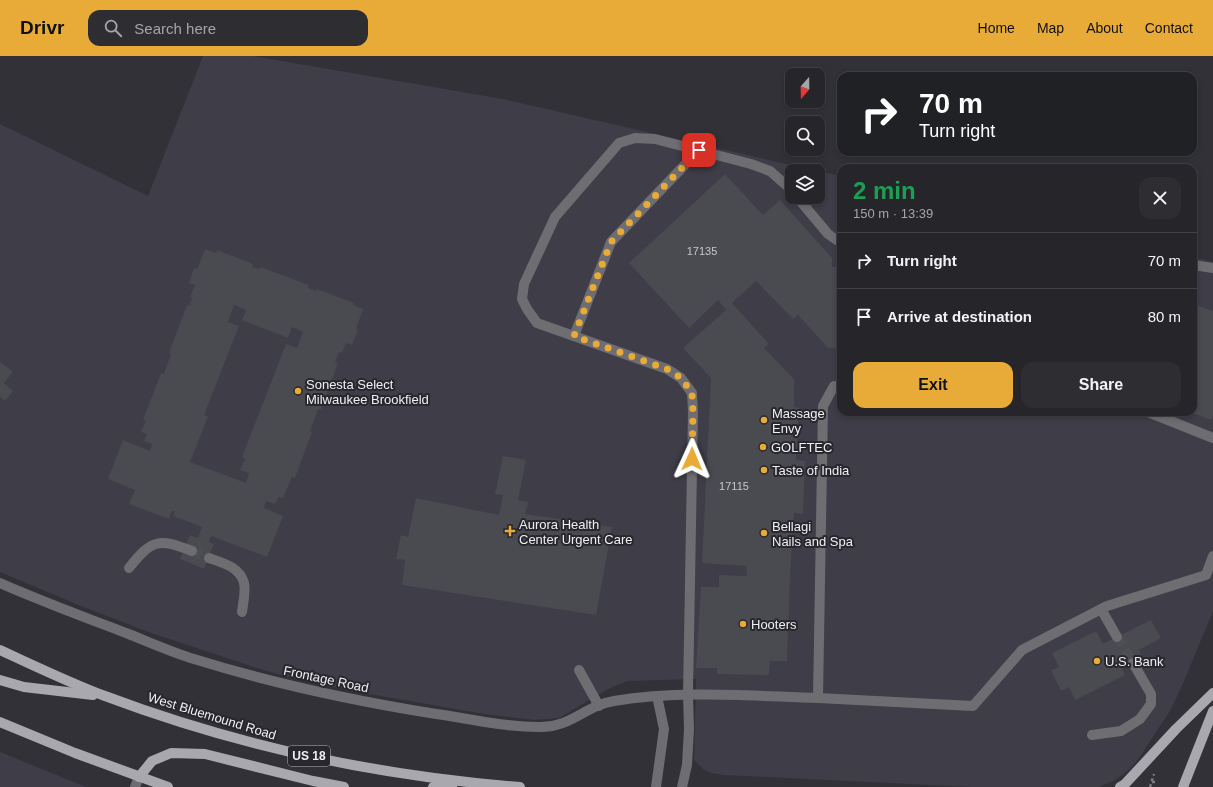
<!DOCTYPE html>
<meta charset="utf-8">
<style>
body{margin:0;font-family:Arial,sans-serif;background:#2e2d32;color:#f1f3f6;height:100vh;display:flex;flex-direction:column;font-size:15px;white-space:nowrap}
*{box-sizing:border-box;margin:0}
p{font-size:13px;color:#a4a5a8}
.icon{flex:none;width:22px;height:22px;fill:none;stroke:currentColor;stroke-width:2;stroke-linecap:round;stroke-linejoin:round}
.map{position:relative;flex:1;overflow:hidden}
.sheet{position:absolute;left:837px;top:108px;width:360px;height:252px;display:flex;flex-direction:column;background:#26252a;border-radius:12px;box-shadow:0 2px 6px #0003,0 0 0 1px #424247}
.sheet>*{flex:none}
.hud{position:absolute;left:837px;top:16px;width:360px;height:84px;border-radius:12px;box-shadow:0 2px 6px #0003,0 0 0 1px #424247;background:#202124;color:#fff;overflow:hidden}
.needle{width:26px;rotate:200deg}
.fabs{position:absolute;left:785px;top:12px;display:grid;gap:8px}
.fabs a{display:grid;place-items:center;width:40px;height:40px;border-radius:8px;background:#26252a;box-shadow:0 2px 6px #0003,0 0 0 1px #424247;font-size:20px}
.pin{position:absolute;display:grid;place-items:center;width:34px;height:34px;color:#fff;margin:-17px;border-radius:8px;box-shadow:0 2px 6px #0006}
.me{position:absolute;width:44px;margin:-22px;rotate:1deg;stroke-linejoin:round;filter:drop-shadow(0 0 3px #0008)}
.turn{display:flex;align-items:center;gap:14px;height:84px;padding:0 16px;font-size:18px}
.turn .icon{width:52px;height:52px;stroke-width:2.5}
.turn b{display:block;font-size:28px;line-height:34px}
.round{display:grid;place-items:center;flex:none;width:42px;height:42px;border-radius:12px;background:#2e2d32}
.summary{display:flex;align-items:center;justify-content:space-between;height:68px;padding:0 16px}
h1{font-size:24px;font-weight:800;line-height:30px;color:#1e9e55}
.action{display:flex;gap:8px;margin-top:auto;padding:8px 16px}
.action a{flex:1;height:46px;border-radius:12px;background:#e8ab37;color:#111;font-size:16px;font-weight:800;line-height:46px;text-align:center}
.action a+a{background:#2e2d32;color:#f1f3f6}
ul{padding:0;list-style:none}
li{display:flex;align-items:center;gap:12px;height:56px;padding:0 16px;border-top:1px solid #424247}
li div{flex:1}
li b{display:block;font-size:15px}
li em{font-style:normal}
header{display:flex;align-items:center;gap:24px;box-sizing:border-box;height:56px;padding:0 20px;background:#e8ab37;color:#111}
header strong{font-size:19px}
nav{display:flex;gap:22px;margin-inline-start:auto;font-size:14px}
.search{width:280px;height:36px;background:#2e2d32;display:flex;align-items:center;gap:10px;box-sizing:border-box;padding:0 14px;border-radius:12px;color:#a4a5a8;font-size:15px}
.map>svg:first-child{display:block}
</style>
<header>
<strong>Drivr</strong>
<div class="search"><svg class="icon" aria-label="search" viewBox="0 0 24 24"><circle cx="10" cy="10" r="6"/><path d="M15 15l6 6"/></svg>Search here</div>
<nav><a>Home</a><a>Map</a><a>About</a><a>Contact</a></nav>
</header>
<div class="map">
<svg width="1213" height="731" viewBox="0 0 1213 731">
<rect width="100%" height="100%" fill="#323138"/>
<g fill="#3e3d48">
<path d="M203 0H253L503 43 817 115H792V141H818V115L841 120V356H1193V201L1213 206V555L1182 630 1170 655 1139 702 1130 713 1115 724 1099 731H971L724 719 711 717 703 713 694 704 696 623 628 625 608 633 559 662 534 664 484 658 358 636 292 622 260 613 151 577 81 550 0 516V68L148 140Z"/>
<path d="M0 696 86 731H0Z"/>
</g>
<g fill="#4a4a51" fill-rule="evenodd">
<path d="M725 118 763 159 780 144 832 202V211H841V292H828L798 259 793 263 756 225 732 247 769 288 764 292 794 323V351L799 352 796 404 805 405 803 458 794 457 790 522 787 605H770L769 619 717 618V612H696L701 531H719V519L747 520 746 510 702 507 711 322 683 292 726 254 718 244 689 272 629 207Z"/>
<path d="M205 193 216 197 217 194 253 208 252 211 260 213 261 211 309 229 308 232 316 235 317 233 354 247 353 249 363 253 356 273 358 274 352 289 346 287 342 297 339 296 335 306 338 307 321 354 318 353 310 375 312 376 295 422 292 421 283 442 279 441 275 448 266 445 264 452 283 460 267 501 211 480 209 486 214 488 204 513 180 503 190 479 198 482 202 471 173 460 175 455H172L169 463 129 448 135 434 108 423 123 384 150 395 152 388 144 385 147 378 141 376 146 365 143 364 161 317 164 318 171 298 169 297 187 249 189 250 192 242 190 241 195 229 189 227 194 212 197 213ZM234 249 246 254 242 264 288 282 292 271 303 276 297 292 286 288 242 401 245 403 240 414 249 417 246 427 190 406 208 361 204 359 239 270 228 266Z"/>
<path d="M1193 248 1213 255V359L1211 364 1193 357Z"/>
<path d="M0 306 13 316 4 327 13 335 5 345 0 341Z"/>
<path d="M503 400 526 404 518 444 528 446 525 458 612 471 596 559 402 529 405 504 396 503 401 479 408 481 416 442 499 459 503 439 495 438Z"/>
<path d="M1151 564 1161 582 1139 594 1143 602 1122 613 1125 619 1075 644 1069 631 1061 635 1051 614 1059 611 1052 597 1096 575 1103 588Z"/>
</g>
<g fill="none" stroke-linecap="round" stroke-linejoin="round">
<g stroke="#4e4e54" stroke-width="10" stroke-dasharray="10 5" stroke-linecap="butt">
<path d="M192 495 209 502"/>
<path d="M1117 581 1133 607"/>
</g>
<g stroke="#7c7b81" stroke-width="2.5" stroke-dasharray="3 3" stroke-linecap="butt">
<path d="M1152 726H1158"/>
<path d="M1150 731 1154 718"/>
</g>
<g stroke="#6e6d71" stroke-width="10">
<path d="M797 141 828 178 841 187"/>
<path d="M1193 209 1213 212"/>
<path d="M574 280 611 186 699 94"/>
<path d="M841 331 834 330 823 350 818 642 973 650 1022 594 1107 550 1206 519 1213 500"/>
<path d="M1148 356 1213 382"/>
<path d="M209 502C223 507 240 511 244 527 246 534 243 548 242 556"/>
<path d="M129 512C152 483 159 482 192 495"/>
<path d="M0 527C41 545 84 561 126 577 149 586 171 596 194 603 271 627 350 644 430 657 466 662 502 671 539 671 571 672 586 649 614 645 681 634 750 640 818 642"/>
<path d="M1101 553 1117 581"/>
<path d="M579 614 599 650"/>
<path d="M1092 679 1121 675 1140 663 1151 648V638L1133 607"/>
<path d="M135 731 139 721"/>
<path d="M656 731 664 673 657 640"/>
<path d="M682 731 687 709 689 673 688 638 693 356 692 337 681 322 667 313 537 267 527 253 522 243 524 228 555 161 619 87 635 82 655 83 751 108 770 115 786 129 792 135"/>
</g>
<g stroke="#a8a8ae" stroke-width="10">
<path d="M0 594C35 610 70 627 105 640 238 690 379 720 520 731"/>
<path d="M0 624 24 631 93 639"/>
<path d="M0 666 75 697 168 731"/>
<path d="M139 721 152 705 171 697 205 698 313 725 344 731"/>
<path d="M433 731 453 728"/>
<path d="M1120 731 1125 728 1176 673 1213 637"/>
<path d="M1183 731 1213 655"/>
</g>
</g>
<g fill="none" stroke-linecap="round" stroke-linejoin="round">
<path stroke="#e8ab37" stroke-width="7" stroke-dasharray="0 12.6" d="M692 403 693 356 692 337 681 322 667 313 574 280 611 186 699 94"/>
</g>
<g fill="#e8ab37" stroke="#28272d" stroke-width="1.5">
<circle cx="298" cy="335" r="4"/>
<circle cx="764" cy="364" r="4"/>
<circle cx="763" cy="391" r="4"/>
<circle cx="764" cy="414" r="4"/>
<path d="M508 469h4v4h4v4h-4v4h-4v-4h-4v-4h4z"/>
<circle cx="764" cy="477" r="4"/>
<circle cx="743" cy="568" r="4"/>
<circle cx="1097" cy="605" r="4"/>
</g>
<g text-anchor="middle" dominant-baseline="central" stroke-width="4" stroke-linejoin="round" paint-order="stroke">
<g font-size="11" fill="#c6c6ca">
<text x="702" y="195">17135</text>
<text x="734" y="430">17115</text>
</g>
<rect fill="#28272d" stroke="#b3b3b8" stroke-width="1" x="288" y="690" width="42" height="20" rx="3"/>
<g font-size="12" font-weight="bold" fill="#efeff3">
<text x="309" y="700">US 18</text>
</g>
<g font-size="13" fill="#efeff3" stroke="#28272d" text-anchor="start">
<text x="306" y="328">Sonesta Select<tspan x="306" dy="15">Milwaukee Brookfield</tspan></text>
<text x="772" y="357">Massage<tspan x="772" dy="15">Envy</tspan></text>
<text x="771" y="391">GOLFTEC</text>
<text x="772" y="414">Taste of India</text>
<text x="519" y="468">Aurora Health<tspan x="519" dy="15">Center Urgent Care</tspan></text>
<text x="772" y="470">Bellagi<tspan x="772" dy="15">Nails and Spa</tspan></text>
<text x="751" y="568">Hooters</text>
<text x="1105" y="605">U.S. Bank</text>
</g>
<g font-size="13" fill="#efeff3" stroke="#28272d">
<text transform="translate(326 623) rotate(12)">Frontage Road</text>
<text transform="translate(212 660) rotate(17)">West Bluemound Road</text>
</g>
</g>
</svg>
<div class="fabs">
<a><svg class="needle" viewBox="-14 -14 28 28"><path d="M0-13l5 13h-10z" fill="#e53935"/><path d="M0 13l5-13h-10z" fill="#a4a5a8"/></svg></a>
<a><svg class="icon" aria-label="search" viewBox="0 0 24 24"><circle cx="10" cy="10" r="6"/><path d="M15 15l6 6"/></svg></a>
<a><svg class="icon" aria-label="layers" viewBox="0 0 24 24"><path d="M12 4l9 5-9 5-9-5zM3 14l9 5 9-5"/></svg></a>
</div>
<div class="pin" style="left:699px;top:94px;background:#d93025"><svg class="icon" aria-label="arrive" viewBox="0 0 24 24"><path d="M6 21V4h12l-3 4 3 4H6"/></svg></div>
<svg class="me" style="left:692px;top:403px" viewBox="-20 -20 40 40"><path d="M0-17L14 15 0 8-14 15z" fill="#e8ab37" stroke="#fff" stroke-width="4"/></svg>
<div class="hud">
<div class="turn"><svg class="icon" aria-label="right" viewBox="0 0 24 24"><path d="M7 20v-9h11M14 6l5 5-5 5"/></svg><div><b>70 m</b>Turn right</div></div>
</div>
<section class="sheet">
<div class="summary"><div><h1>2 min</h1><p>150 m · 13:39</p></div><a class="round"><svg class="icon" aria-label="close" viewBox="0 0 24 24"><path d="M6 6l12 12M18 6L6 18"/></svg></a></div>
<ul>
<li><svg class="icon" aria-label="right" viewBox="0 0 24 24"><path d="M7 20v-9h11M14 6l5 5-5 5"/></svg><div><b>Turn right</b></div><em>70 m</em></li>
<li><svg class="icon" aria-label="arrive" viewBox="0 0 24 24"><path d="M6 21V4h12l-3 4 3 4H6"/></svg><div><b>Arrive at destination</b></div><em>80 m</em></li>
</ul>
<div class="action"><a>Exit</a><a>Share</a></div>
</section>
</div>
